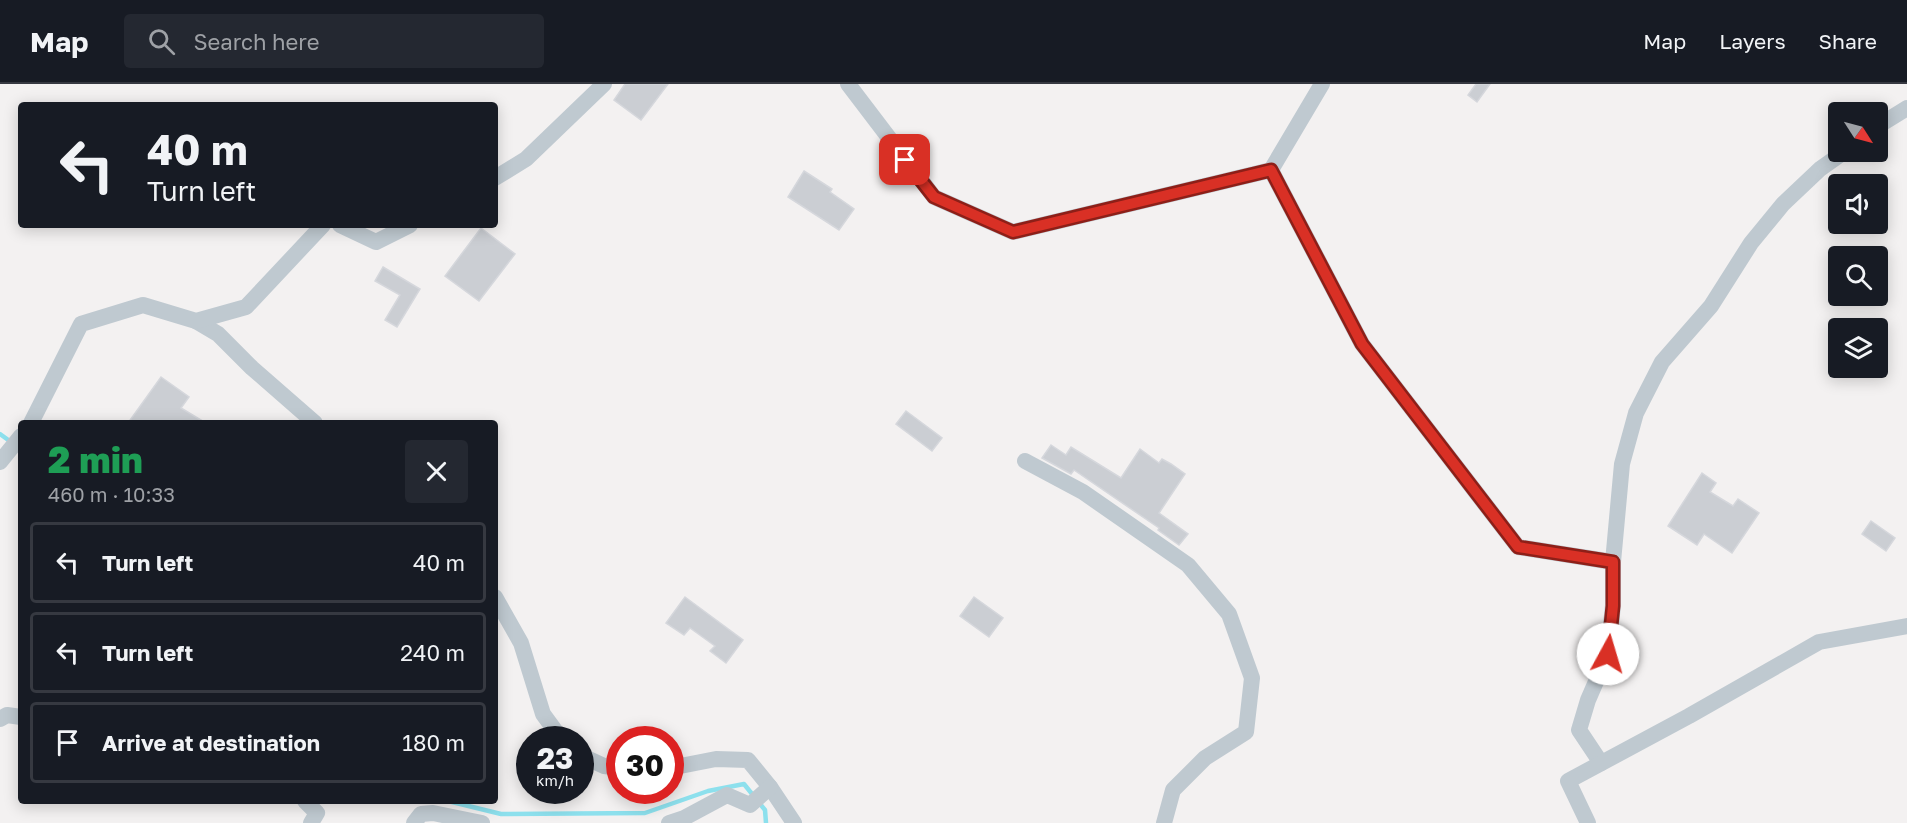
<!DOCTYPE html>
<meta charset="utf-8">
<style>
body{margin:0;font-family:"Golos Text",sans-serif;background:#242831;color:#f1f3f6;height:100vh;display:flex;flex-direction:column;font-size:22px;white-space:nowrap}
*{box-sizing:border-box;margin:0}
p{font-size:20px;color:#9ea1a6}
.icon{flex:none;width:33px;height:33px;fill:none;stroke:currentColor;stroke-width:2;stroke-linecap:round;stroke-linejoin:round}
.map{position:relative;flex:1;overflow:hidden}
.drawer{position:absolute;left:18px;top:336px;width:480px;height:384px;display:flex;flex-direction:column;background:#171b24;border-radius:6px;box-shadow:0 3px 15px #0003}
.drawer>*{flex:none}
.top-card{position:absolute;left:18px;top:18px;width:480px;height:126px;border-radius:6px;box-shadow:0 3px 15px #0003;background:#171b24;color:#f1f3f6;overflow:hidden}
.needle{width:39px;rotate:126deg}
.tools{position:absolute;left:1828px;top:18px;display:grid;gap:12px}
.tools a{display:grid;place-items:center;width:60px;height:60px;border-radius:6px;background:#171b24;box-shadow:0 3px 15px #0003;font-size:30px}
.speed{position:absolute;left:516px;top:642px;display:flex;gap:12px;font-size:30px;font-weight:700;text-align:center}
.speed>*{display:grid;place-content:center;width:78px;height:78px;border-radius:50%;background:#171b24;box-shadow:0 3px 15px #0003;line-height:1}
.speed small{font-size:15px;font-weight:400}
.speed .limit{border:9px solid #d22;background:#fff;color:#111}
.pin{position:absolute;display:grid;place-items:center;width:51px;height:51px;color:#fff;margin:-26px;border-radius:12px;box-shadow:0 3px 9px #0006}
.me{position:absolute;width:66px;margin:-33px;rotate:6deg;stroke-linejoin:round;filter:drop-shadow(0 0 4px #0008)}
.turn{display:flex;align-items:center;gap:21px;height:126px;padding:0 30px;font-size:27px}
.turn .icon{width:78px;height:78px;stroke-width:2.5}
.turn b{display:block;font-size:42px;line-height:51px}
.round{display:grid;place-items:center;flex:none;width:63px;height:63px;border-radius:6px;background:#242831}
.overview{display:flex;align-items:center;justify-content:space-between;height:102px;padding:0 30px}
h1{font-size:36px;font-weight:800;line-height:45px;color:#1e9e55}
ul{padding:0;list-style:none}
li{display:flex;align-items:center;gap:18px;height:81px;margin:0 12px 9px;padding:0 18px;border:3px solid #363941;border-radius:6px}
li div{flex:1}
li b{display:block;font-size:22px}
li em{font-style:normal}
header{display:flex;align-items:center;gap:36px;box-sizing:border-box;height:84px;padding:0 30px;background:#171b24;border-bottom:2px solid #363941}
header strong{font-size:28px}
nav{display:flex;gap:33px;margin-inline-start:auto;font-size:21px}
.search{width:420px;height:54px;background:#242831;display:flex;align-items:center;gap:15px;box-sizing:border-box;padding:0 21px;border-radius:6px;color:#9ea1a6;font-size:22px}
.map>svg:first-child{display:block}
</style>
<header>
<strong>Map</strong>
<div class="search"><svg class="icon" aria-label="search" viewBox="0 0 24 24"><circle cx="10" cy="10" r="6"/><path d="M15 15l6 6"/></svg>Search here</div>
<nav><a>Map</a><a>Layers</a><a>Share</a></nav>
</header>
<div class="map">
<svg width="1907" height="739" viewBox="0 0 1907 739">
<rect width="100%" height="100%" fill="#f3f1f1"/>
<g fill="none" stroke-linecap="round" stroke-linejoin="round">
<g stroke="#8de0ed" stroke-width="4.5">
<path d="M0 350 11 358"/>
<path d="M448 717 501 730 645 729 708 707 744 700 765 726 766 739"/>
</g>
</g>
<g fill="#cbced3" stroke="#d5d7dc" stroke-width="1.5">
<path d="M625 0H668L641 36 614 16Z"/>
<path d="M1476 0H1490L1477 18 1468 11Z"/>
<path d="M804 87 832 105 830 108 854 125 839 146 788 113Z"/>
<path d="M481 144 515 170 479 217 445 192Z"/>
<path d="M383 183 420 205 397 243 385 236 400 211 375 197Z"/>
<path d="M161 293 189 313 181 324 206 339H128Z"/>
<path d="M906 327 942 354 932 367 896 340Z"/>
<path d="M1051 361 1066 371 1071 363 1121 394 1140 365 1159 379 1162 375 1171 380 1185 390 1159 429 1188 450 1179 461 1158 446 1159 444 1074 386 1071 390 1042 374Z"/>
<path d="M1702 389 1716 399 1710 408 1733 422 1738 415 1759 429 1732 469 1704 450 1697 461 1668 442Z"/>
<path d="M1871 437 1895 454 1886 467 1862 450Z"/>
<path d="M685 513 743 556 726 579 710 567 715 562 690 544 684 551 666 539Z"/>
<path d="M974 513 1003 534 989 553 960 532Z"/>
</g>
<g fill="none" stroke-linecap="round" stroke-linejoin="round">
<g stroke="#bfc9d0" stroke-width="16">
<path d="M848 0 934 113 1013 148 1271 86 1322 0"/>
<path d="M1878 42 1907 24"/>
<path d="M1271 86 1362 260 1518 463 1613 478"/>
<path d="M495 94 526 75 604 0"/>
<path d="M340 141 376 158 410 141"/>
<path d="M196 237 218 250 252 284 315 339"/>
<path d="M31 339 81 240 143 221 196 237 246 223 323 141"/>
<path d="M1025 377 1083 408 1188 481 1229 530 1252 594 1246 648 1205 674 1173 706 1164 739"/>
<path d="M0 378 21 352"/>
<path d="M495 513 521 559 543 630 562 656"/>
<path d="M0 635 7 631 21 633"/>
<path d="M580 671 604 682 620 684"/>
<path d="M1601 679 1579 646 1588 616 1608 570 1613 521V478L1622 380 1636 329 1662 278 1711 222 1751 159 1783 120 1820 85 1844 68"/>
<path d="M670 684 716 675 748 676 770 703 794 739"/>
<path d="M305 717 317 729 311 739"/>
<path d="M414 739 421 730 433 729 482 739"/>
<path d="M669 739 684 734 727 711 750 721 770 703"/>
<path d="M1588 739 1568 697 1689 632 1819 558 1907 542"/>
</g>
</g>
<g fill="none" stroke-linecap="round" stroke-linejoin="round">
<defs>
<path id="route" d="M905 76 934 113 1013 148 1271 86 1362 260 1518 463 1613 478V522L1608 570"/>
</defs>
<use href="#route" stroke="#8d1f18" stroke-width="15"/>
<use href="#route" stroke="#d93025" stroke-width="10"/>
</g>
</svg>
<div class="tools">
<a><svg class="needle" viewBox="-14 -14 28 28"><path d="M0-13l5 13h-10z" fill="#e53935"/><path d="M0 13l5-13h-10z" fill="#9ea1a6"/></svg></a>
<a><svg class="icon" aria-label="sound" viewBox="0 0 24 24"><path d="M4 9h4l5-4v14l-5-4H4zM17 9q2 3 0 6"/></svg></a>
<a><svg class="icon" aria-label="search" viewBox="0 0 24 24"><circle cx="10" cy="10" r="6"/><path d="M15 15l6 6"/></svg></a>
<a><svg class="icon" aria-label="layers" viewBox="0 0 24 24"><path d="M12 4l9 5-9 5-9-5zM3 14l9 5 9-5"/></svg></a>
</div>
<div class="speed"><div>23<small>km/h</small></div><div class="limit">30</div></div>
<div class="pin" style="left:905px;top:76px;background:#d93025"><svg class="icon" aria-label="arrive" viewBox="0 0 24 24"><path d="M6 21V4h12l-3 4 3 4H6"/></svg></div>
<svg class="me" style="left:1608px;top:570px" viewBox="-20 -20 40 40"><circle r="19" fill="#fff"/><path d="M0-13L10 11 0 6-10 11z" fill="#d93025"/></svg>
<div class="top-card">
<div class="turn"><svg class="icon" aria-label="left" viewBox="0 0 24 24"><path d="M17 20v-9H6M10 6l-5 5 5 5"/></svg><div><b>40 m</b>Turn left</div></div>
</div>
<section class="drawer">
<div class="overview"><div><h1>2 min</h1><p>460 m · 10:33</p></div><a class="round"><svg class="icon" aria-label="close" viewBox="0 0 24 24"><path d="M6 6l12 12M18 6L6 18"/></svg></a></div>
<ul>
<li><svg class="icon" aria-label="left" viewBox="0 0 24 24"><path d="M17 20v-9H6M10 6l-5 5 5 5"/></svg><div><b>Turn left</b></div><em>40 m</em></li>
<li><svg class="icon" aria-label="left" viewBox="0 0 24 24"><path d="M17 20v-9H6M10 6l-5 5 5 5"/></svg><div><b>Turn left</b></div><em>240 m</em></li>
<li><svg class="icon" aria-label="arrive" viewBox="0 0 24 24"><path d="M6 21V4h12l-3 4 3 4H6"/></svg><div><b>Arrive at destination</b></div><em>180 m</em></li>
</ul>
</section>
</div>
